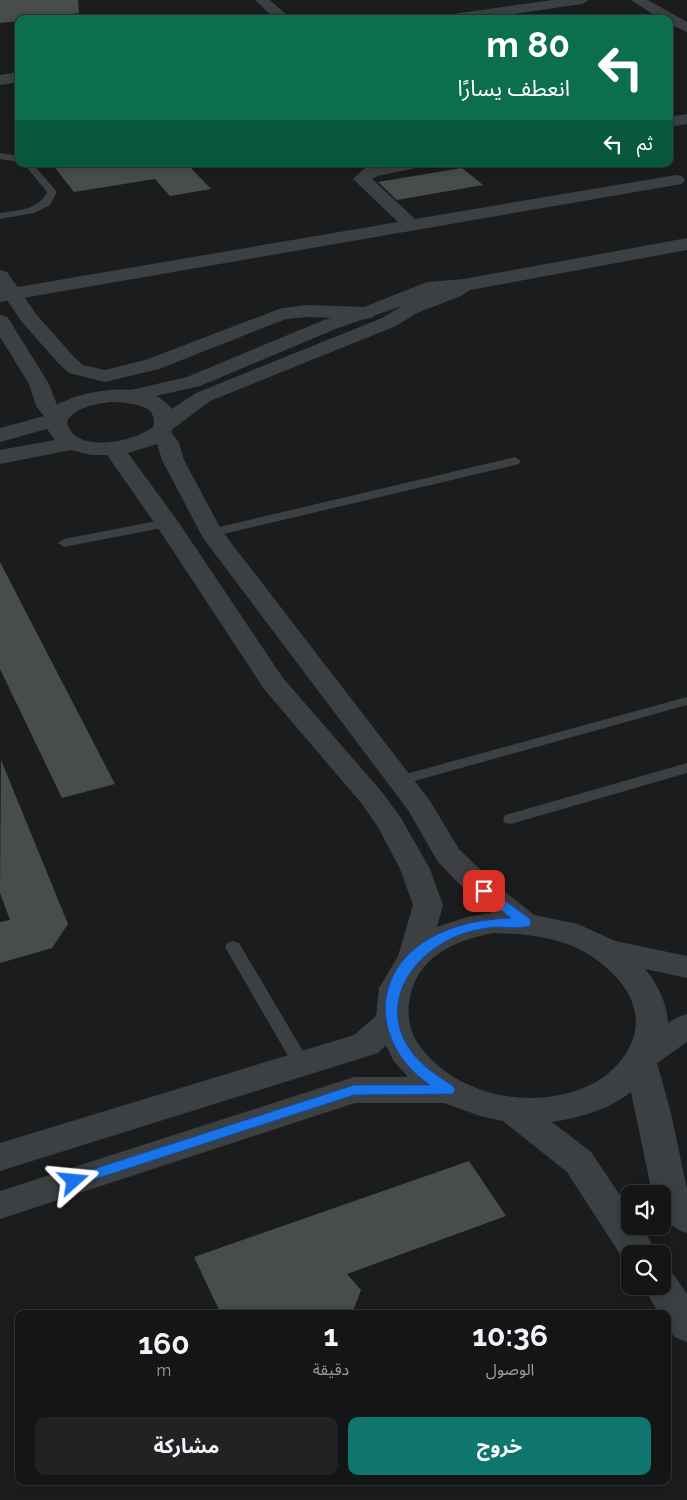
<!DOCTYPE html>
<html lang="ar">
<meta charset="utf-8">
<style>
body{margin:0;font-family:Raleway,"Noto Sans Arabic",sans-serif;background:#212223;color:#f1f3f6;direction:rtl;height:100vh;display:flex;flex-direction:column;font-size:19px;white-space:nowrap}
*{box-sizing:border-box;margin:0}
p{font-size:16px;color:#9d9fa1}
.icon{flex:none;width:28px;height:28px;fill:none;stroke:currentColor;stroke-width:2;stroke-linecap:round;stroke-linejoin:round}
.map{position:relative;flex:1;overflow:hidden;direction:ltr}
.details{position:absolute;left:15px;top:1310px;width:656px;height:175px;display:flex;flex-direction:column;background:#141516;border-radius:10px;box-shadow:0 2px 12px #0003,0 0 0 1px #333435;direction:rtl}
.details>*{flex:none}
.top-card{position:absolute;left:15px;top:15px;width:658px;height:152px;border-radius:10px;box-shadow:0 2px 12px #0003,0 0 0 1px #333435;direction:rtl;background:#0b6e4f;color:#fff;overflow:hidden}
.fabs{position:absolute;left:621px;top:1185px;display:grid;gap:10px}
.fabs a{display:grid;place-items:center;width:50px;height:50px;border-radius:10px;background:#141516;box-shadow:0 2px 12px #0003,0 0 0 1px #333435;font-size:25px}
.pin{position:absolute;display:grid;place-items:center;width:42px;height:42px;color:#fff;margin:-21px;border-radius:10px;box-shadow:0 2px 8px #0006}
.me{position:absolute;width:55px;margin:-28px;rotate:72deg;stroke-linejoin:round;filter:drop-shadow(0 0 4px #0008)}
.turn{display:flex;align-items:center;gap:18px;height:105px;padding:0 20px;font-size:22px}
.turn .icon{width:65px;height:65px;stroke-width:2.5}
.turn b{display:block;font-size:35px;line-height:42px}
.then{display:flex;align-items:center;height:48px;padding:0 20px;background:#0003;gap:10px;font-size:19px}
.eta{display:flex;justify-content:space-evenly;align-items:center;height:85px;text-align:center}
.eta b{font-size:30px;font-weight:700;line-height:35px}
.action{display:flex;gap:10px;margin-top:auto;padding:10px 20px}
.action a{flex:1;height:58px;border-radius:10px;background:#0f766e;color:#fff;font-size:20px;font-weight:700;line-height:58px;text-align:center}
.action a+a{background:#212223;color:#f1f3f6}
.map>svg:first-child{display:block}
</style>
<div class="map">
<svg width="687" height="1500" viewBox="0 0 687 1500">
<rect width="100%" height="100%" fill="#1b1c1d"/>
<g fill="#484c4d">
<path d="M0 0H78L79 13 37 19H19V21L0 23Z"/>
<path d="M52 164H187L211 189 170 196 155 179 74 192Z"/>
<path d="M462 168 483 185 397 200 378 182Z"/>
<path d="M0 562 115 784 62 798 0 669Z"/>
<path d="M1 760 68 924 52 948 0 963V922L10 920 0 893Z"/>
<path d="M469 1161 506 1216 347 1274 361 1290 352 1314H221L194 1257Z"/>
</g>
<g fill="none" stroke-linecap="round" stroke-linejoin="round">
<g fill="#3c4042" fill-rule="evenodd">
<path d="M0 153 19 156V162L0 159Z"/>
<path d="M24 164H33L57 192 50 205 34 213 0 219V213C18 210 39 210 47 192Z"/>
<path d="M515 457 521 461 519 464 211 537 205 533 211 529Z"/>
<path d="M167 519 172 520 173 523 172 526 64 547 58 543 64 539Z"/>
<path d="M687 697V705L400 785 395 783 392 780 395 777Z"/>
<path d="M687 763V773L511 824 505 823 503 819 505 815Z"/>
<path d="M233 941 239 943 307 1058 310 1063 307 1068 301 1070 295 1068 225 947 227 943Z"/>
</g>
<g fill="#3c4042" fill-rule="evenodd">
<path d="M255 0H270L291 19H275Z"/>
<path d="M552 0H589L582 4 478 19H438L445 15Z"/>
<path d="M631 0H648L687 22V32L669 24V19H660Z"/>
<path d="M19 72V82L0 85V75Z"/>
<path d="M687 114V124L669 127V117Z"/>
<path d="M386 164H418L416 168 377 176 372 179 415 219 676 175 682 176 685 180 682 184 676 185 0 302V290L398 222 353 179 365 168Z"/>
<path d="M687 238V250L470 290 461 296 417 313 396 326 210 401 174 428 166 429 158 428 155 423 158 418 196 393 382 318 402 306 338 328 200 386 129 402 122 400 118 396 122 392 187 377 324 320 359 309 427 282 464 279Z"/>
</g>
<g fill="#3c4042" fill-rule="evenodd">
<path d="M0 270 7 272 36 314 73 356 83 365 105 370 145 360 282 308 308 305 366 307 373 309 376 313 373 317 366 319 308 317 286 319 159 369 105 382 69 373 59 364 22 322 0 290Z"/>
<path d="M0 315 7 317 10 321 49 384 57 405C84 389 154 378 173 411 177 419 176 425 171 432L179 443 184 460 222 531 430 801 459 849 495 884 534 915 578 924 615 941 687 956V978L645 969C658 985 667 1003 668 1023L676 1018 687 1014V1042L657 1063 671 1113 687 1189V1233C666 1226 662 1215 662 1194L652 1193 631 1092C610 1109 579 1118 552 1122L591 1152 630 1210V1226H641L658 1254H630V1266L627 1265 567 1172 503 1121 480 1116 444 1103H355L0 1219V1191L354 1077H408L393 1060 386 1045 378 1053 0 1171V1143L354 1035 376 1016 379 988 398 956 413 905 400 869 378 827 362 804 264 689 156 525 107 455H91L71 450 0 464V450L55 440 47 429 0 442V428L44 416 36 406 29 384 0 337ZM111 402C127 403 160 403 153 427 134 442 74 455 67 422 73 407 97 404 111 402ZM157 444 162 460 203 538 408 810 438 862 473 898 492 913 467 917 437 927 443 905 430 869 401 818 382 792 283 678 179 523 128 453ZM493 933C539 934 581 940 614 975 627 988 635 1003 636 1021 636 1046 617 1070 596 1082 539 1113 457 1098 419 1045 410 1033 407 1016 409 1002 416 957 453 941 493 933Z"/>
<path d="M662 1271 674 1275 687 1294V1342C669 1336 668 1332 668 1314H659L643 1286H662Z"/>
</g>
</g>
<path fill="#1a73e8" stroke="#114b97" d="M484 887 488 888 530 919 531 922 530 926C519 929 506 927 495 927 486 928 474 930 465 933 413 950 374 1005 414 1055 425 1068 439 1077 453 1086L455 1090 453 1094 354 1095 74 1186 69 1185 67 1181 69 1177 354 1085H430C373 1046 368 974 430 938 455 924 484 919 511 918L479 894 477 891Z"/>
</svg>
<div class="fabs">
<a><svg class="icon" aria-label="sound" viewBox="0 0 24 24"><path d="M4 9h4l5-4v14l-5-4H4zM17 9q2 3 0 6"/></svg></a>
<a><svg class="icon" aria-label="search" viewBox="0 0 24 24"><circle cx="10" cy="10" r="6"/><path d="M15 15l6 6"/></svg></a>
</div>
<div class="pin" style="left:484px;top:891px;background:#d93025"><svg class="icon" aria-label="arrive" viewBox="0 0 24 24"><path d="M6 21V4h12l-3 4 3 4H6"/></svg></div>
<svg class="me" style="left:74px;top:1181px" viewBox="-20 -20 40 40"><path d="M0-17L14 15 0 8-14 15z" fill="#1a73e8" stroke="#fff" stroke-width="4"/></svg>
<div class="top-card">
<div class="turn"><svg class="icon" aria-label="left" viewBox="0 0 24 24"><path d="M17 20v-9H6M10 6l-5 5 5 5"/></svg><div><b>80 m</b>انعطف يسارًا</div></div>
<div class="then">ثم<svg class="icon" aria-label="left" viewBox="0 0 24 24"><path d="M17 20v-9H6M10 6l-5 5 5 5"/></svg></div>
</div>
<section class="details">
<div class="eta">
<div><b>10:36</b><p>الوصول</p></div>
<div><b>1</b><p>دقيقة</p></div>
<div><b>160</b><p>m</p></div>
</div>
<div class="action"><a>خروج</a><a>مشاركة</a></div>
</section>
</div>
